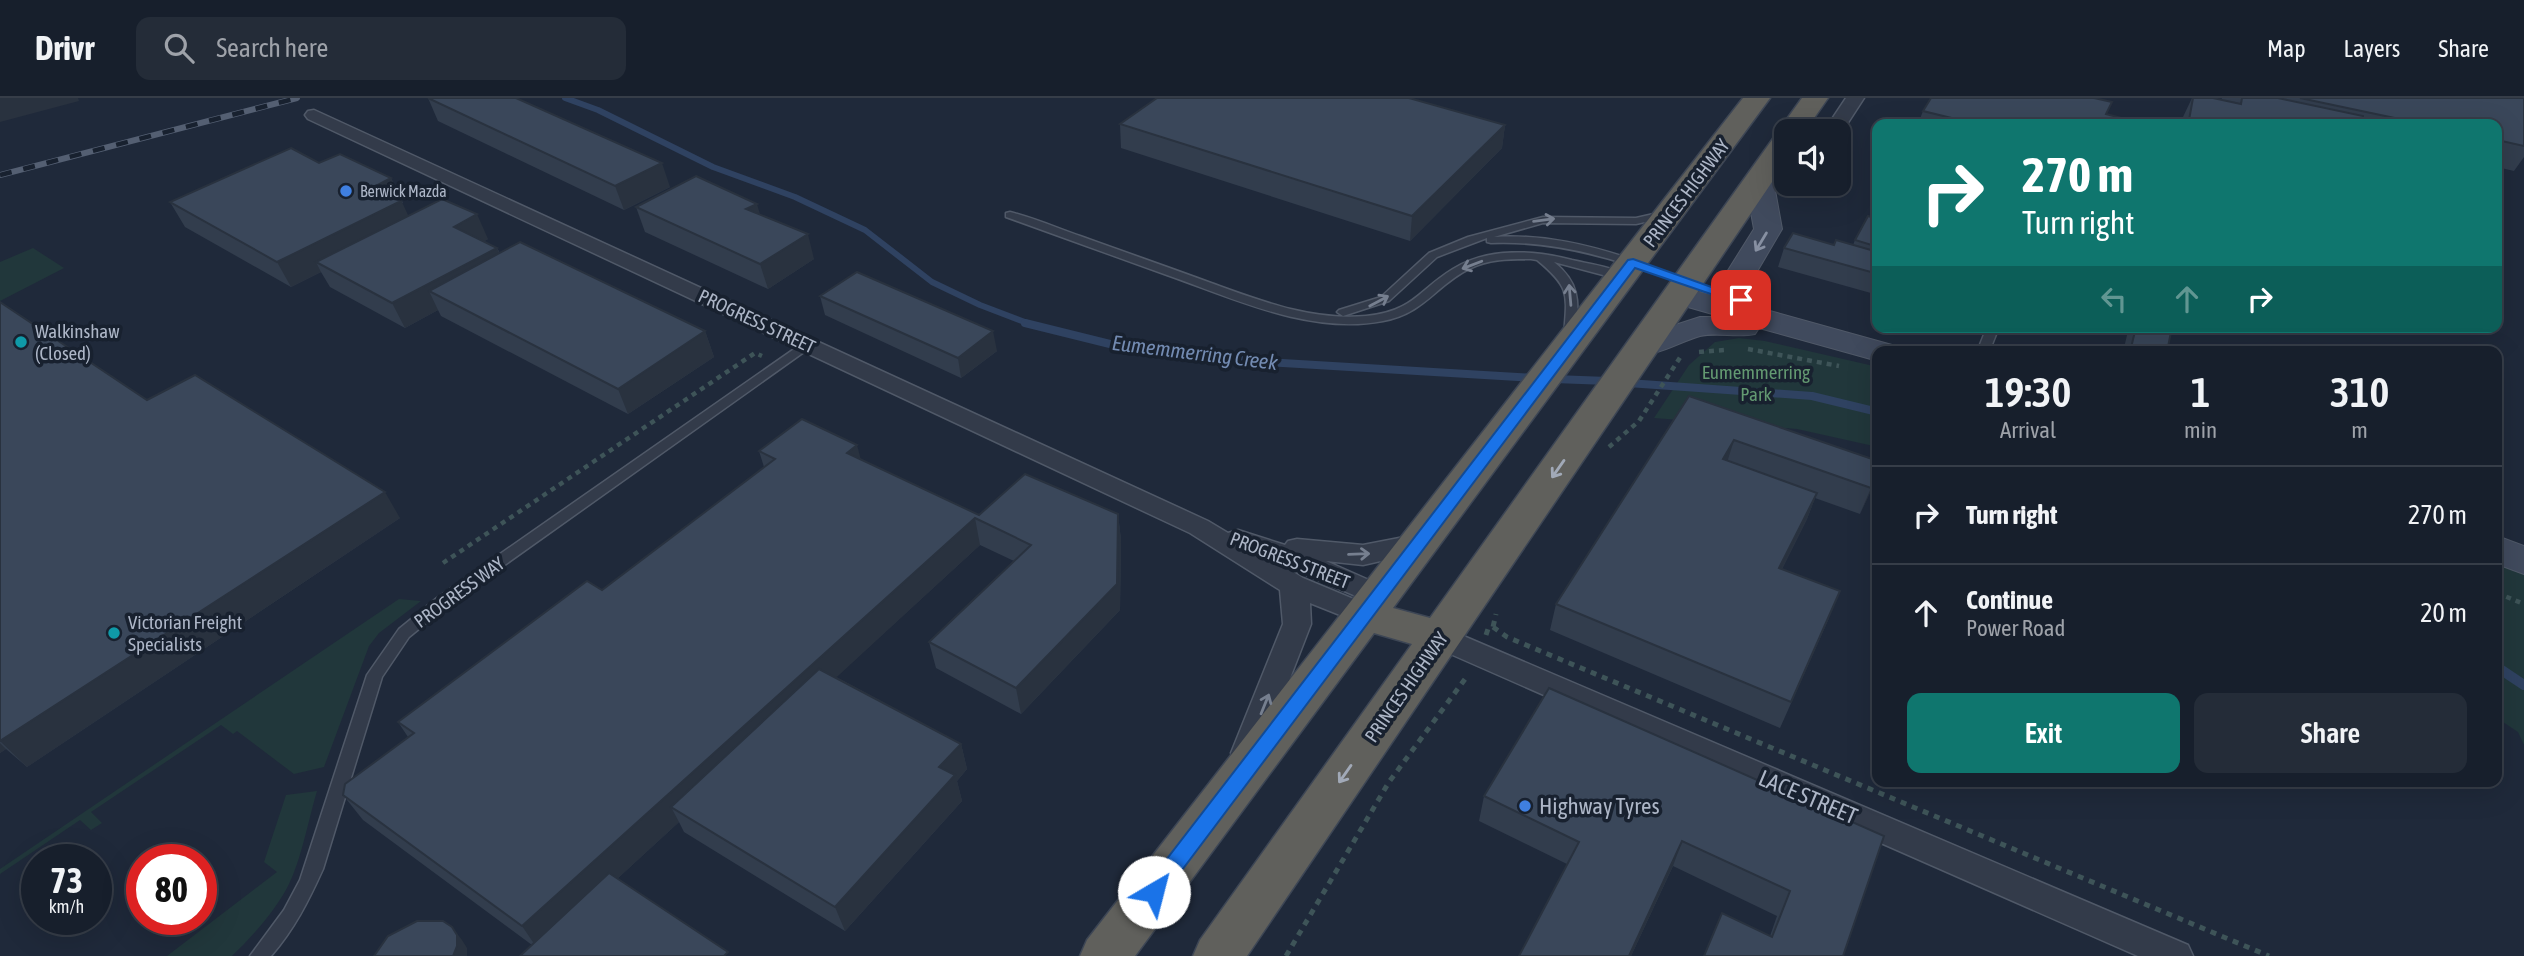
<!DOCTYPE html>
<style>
body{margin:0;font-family:"Asap Condensed",sans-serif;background:#242c38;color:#f1f3f6;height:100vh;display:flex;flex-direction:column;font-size:26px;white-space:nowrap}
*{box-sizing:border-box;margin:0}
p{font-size:23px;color:#9ea2a9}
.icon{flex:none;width:38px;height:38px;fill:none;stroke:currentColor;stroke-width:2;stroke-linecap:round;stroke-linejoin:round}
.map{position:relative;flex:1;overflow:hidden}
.details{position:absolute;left:1872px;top:248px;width:630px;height:441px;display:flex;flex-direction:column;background:#171f2c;border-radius:14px;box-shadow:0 7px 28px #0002,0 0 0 2px #363d48}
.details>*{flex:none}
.hud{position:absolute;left:1872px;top:21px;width:630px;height:214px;border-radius:14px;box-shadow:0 7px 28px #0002,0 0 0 2px #363d48;background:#0f766e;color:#fff;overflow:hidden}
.controls{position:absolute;left:1774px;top:21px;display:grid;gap:14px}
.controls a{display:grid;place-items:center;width:77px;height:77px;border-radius:14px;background:#171f2c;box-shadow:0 7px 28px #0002,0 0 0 2px #363d48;font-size:35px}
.speed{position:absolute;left:21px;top:746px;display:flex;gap:14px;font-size:35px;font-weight:700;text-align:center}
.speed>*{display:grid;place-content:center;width:91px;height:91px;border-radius:50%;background:#171f2c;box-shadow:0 7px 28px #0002,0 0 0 2px #363d48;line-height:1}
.speed small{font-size:18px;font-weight:400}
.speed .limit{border:10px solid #d22;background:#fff;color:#111}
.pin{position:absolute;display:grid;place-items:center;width:60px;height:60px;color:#fff;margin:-30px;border-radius:14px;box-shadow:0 4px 10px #0006}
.me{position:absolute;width:77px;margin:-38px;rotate:37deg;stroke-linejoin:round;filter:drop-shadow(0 0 5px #0008)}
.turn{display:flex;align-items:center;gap:24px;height:147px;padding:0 35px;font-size:32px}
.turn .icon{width:91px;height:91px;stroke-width:2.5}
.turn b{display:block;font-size:49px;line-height:60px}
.lanes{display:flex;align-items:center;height:66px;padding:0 35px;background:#0003;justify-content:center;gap:35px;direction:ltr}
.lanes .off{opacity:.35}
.eta{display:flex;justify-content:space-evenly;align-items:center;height:119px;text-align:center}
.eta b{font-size:42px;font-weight:600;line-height:49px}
.action{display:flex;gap:14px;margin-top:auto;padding:14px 35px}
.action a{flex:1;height:80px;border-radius:14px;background:#0f766e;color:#fff;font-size:28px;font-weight:600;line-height:80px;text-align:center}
.action a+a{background:#242c38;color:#f1f3f6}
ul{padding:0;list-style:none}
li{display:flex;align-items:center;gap:21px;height:98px;padding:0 35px;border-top:2px solid #363d48}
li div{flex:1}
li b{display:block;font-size:26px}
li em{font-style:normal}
header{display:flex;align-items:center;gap:42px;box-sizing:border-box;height:98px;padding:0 35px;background:#171f2c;border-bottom:2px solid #363d48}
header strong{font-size:33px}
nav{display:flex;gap:38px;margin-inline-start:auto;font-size:24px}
.search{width:490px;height:63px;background:#242c38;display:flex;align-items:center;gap:18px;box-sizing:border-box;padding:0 24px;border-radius:14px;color:#9ea2a9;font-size:26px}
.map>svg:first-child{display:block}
</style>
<header>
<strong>Drivr</strong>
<div class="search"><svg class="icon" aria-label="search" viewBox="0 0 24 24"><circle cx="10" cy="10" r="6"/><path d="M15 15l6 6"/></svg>Search here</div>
<nav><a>Map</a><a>Layers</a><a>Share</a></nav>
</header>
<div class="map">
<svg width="2524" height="858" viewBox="0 0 2524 858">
<rect width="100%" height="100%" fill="#1f293a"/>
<g fill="#21373b">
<path d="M33 150 64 170 0 203V164Z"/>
<path d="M1739 240 1765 243 1878 269V349L1797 331 1654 320 1689 267 1715 244Z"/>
<path d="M2497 451 2524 463V647L2518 634 2497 620Z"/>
<path d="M399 501 421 503 379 535 369 548 324 669 294 676 237 633 233 636 221 627 91 714 102 725 91 732 80 722 0 776V771Z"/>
<path d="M317 693C309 720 301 762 289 786 276 812 253 838 232 858H167L277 774 264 764 286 697Z"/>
</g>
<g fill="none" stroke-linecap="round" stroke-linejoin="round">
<path stroke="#2f4261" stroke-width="6" d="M565 0 598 12 713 69 795 99 865 132 932 184 980 207 1030 226"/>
<g stroke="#2f4261" stroke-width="8">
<path d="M1025 225 1118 248 1249 263 1535 280"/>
<path d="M1554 281 1608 283"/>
<path d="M1628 285 1812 298 1878 314"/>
</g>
<path stroke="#2f4261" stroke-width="10" d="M2497 569 2524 587"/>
<defs>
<g id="service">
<path d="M1667 113 1672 116 1671 118 1636 126 1543 125 1494 139C1544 136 1590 147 1637 163V167H1629C1583 152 1539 143 1491 145L1487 144V140L1437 159 1389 203 1343 218 1337 214 1339 212 1381 199 1429 155 1468 139 1543 119 1636 120Z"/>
<path d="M1010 114C1034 120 1057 130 1080 138 1124 154 1168 169 1211 185 1261 203 1312 223 1366 218 1414 213 1417 193 1453 171 1488 149 1534 152 1572 162 1589 166 1615 169 1628 179L1622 182 1554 164C1582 187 1578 205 1576 238L1570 242 1564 238C1567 196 1571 190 1537 162L1531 161C1510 161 1488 161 1469 171 1435 188 1425 215 1383 223 1310 237 1235 201 1167 177 1113 158 1060 138 1006 119V115Z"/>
<path d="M1987 229H1999L1989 254H1977Z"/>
<path d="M807 242 811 243 813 246 811 249 447 508 409 539 382 579 323 771C309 802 294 832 271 858H250L284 812 300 782 367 577 399 531 437 500Z"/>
</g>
<g id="minor">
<path d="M1846 0H1864L1840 37 1839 33H1824Z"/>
<path d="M314 12 1208 423 1228 435 1238 432 1285 447 1288 443 1297 441 1363 447 1420 436 1429 438 1433 445 1429 452 1363 467 1326 463 1389 491 1393 498 1389 505 1379 508 1277 464 1303 480 1375 510 1379 517 1375 524 1365 527 1310 505 1311 526 1261 655 1257 664 1246 667 1235 664 1231 655 1283 526 1280 492 1190 435 308 21 305 17 308 13Z"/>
<path d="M1787 70V82L1761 85 1751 79 1761 73Z"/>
<path d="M1440 528 2188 847 2193 858H2138L1430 547 1426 539 1430 531Z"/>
</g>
<g id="secondary">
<path d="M1759 73 1769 75 1773 81 1782 131 1752 182 1751 191 1756 202 1752 208 1892 247 1897 254H1878V263L1759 230 1755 236C1737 240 1718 234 1700 238 1678 244 1655 261 1632 255L1627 248 1632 241 1700 219H1723L1667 203 1663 197 1667 191 1678 188 1725 201 1721 191 1722 182 1754 131 1745 81 1749 75Z"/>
<path d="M2497 438 2524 448V476L2497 466Z"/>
</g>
<path id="trunk" d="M1743 0H1770L1393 510 1430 520 1802 0H1828L1805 33H1787V62L1247 858H1193L1200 842 1412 546 1374 535 1135 858H1080L1087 842Z"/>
</defs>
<use href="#service" stroke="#505968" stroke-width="3"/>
<use href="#minor" stroke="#505968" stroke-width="3"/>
<use href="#secondary" stroke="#505968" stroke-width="2"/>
<use href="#trunk" stroke="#3d4655" stroke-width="3"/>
<g stroke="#3e5458" stroke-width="4.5" stroke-dasharray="5 5" stroke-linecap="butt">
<path d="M1748 251 1839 268"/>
<path d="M1699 254 1725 252"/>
<path d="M1609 349 1639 323 1681 258"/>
<path d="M443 465 755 255 762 258"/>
<path d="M2497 495 2524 506"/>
</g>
<g stroke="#3e5458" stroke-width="5" stroke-dasharray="6 6" stroke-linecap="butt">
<path d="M1493 529 1507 539 2269 858"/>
<path d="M1486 537 1488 531 1493 529 1496 516"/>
<path d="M1286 858 1389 684 1468 577"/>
</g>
<use href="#service" fill="#333b4a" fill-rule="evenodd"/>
<use href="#minor" fill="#333b4a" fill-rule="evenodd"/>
<use href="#secondary" fill="#404a5d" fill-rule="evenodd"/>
<use href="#trunk" fill="#60605c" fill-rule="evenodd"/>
<defs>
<path id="rail" d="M0 77 297 0"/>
</defs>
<use href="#rail" stroke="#545f72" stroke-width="6"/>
<use href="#rail" stroke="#18212f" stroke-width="4.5" stroke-dasharray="12" stroke-linecap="butt"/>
</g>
<g fill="#323d4d">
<path d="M428 0 670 89 624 112 438 23Z"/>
<path d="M2192 0H2213L2221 2 2222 0H2524V59L2514 73 2497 69V26H2181L2183 19Z"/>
<path d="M1923 13 2106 16 2145 26H1918Z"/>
<path d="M1120 26 1505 27 1502 50 1410 143 1121 50Z"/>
<path d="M319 65 391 80 403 105H401L408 118 488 141 484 143 497 150 500 155 705 233 714 259 628 316 441 218 438 212 405 230 330 189 321 174 291 189 185 129 170 104Z"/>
<path d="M636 109 760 117 814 161 768 191 645 134Z"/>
<path d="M1878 121V197L1778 169 1784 150 1853 147 1855 142Z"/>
<path d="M820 198 997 253 961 280 825 217Z"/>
<path d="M0 204 147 302 400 420 27 669 6 651 0 655Z"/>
<path d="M2129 229H2172L2167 254H2123Z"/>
<path d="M1689 298 1878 377 1860 416 1815 400 1807 421 1782 471 1829 520 1780 630 1550 532 1556 506Z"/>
<path d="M759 353 861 362 979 417 1118 416 1121 442 1120 512 1021 616 936 570 929 544 1014 463 980 447 836 579 961 646 967 671 957 683 962 703 845 833 684 734 679 724 618 780 532 847 363 722 343 697 408 639 398 624 602 492 764 369Z"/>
<path d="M1484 698 1884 738 1843 858 1770 838 1777 818 1673 768 1631 858H1519L1567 766 1479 723Z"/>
</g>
<g fill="#29323f">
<path d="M0 0H78L79 3 0 24Z"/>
<path d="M1505 27 1502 50 1410 143 1412 118Z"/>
<path d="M662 65 670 89 624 112 615 88Z"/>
<path d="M391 80 413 128 316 164 321 174 291 189 277 164 372 90Z"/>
<path d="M757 106 764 130 746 111Z"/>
<path d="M477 116 488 141 466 154 454 129Z"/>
<path d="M808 136 814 161 768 191 760 166Z"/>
<path d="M497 150 508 175 429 193 438 212 405 230 392 205Z"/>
<path d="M705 233 714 259 628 316 618 291Z"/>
<path d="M993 233 997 253 961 280 958 260Z"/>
<path d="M1734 342 1726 368 1723 361Z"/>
<path d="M857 347 864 373 847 355Z"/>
<path d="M1878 377 1872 391 1860 416 1871 390Z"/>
<path d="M385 394 400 420 27 669 0 643Z"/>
<path d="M1817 395 1807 421 1769 497 1779 470Z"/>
<path d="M1118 416 1121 442 1120 512 1021 616 1016 590Z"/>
<path d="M975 420 980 447 686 718 671 709 679 724 539 853 522 828Z"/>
<path d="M0 645 6 651 0 655Z"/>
<path d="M961 646 967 671 957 683 962 703 845 833 835 809 939 669Z"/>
<path d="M1682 743 1673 768 1631 858H1629Z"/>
<path d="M452 829 462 842 467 850V858H453Z"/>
</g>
<g fill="#3a475a" stroke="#29323f" stroke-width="2">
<path d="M428 0H516L662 65 615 88Z"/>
<path d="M1157 0H1409L1505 27 1412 118 1120 26Z"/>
<path d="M1931 0H2094L2112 4 2106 16 2145 26H1976L1923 13Z"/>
<path d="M2193 0H2213L2241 6 2242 0H2278L2363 18V26H2209L2189 22Z"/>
<path d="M2300 0H2524V48L2497 42V26H2423Z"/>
<path d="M291 50 319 65 340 56 391 80 372 90 401 103 277 164 170 104Z"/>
<path d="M696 78 757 106 746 111 808 136 760 166 636 109Z"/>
<path d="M442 101 477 116 454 129 497 150 392 205 316 164Z"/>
<path d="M1868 118 1878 121V149L1855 142Z"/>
<path d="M1793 135 1834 147 1836 142 1878 154V176L1784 150Z"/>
<path d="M520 144 705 233 618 291 429 193Z"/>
<path d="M857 174 993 233 958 260 820 198Z"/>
<path d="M0 204 147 302 195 277 385 394 0 643Z"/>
<path d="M2136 229H2172L2167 254H2130Z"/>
<path d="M1689 298 1878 363V376L1871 390 1734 342 1723 361 1817 395 1779 470 1840 493 1791 604 1556 506Z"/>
<path d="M802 321 857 347 847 355 979 417 1025 376 1118 416 1117 486 1016 590 929 544 1031 447 975 420 522 828 343 697 345 686 414 635 398 624 587 483 602 492 775 361 759 353Z"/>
<path d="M819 571 961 646 939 669 955 677 835 809 671 709Z"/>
<path d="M1549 590 1884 738 1843 858H1704L1722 815 1772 839 1790 793 1682 743 1629 858H1519L1579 744 1484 698Z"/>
<path d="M609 775 728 854 724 858H520Z"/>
<path d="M417 823H443L452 829 457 837V848L453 858H374L388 838Z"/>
</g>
<defs><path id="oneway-shaft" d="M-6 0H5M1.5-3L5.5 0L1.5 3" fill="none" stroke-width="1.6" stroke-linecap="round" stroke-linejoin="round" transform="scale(1.75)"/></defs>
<g stroke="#767f8f">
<use href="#oneway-shaft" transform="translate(1544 122) rotate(-7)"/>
<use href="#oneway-shaft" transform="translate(1472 167) rotate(159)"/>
<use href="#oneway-shaft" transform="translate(1570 197) rotate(-95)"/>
<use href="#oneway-shaft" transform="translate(1379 203) rotate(-28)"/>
<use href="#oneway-shaft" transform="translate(1359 456) rotate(-2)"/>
<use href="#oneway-shaft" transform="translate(1265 606) rotate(-68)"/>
</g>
<use stroke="#8790a2" href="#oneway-shaft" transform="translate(1761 144) rotate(121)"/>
<g stroke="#a1a9b7">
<use href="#oneway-shaft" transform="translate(1558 371) rotate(125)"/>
<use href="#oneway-shaft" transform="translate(1345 676) rotate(125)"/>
</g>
<path fill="#1a73e8" stroke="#114b97" stroke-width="2" d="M1633 161 1748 202 1746 205H1737L1635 170 1161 800 1154 803 1146 800 1143 794 1146 788 1628 162Z"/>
<g fill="#3f7fe0" stroke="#18212f" stroke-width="2.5">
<circle cx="346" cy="93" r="7"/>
<circle cx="1525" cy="708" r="7"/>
</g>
<g fill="#0f9aa8" stroke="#18212f" stroke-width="2.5">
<circle cx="21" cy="244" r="7"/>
<circle cx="114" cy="535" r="7"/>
</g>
<g text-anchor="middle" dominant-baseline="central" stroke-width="7" stroke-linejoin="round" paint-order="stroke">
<g font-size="16" fill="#adb6c7" stroke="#18212f" text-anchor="start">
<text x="360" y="93">Berwick Mazda</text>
</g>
<g font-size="19" fill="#adb6c7" stroke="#18212f">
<text transform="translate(1686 95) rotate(-53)">PRINCES HIGHWAY</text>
<text transform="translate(757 223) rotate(25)">PROGRESS STREET</text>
<text transform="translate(1290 462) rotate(21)">PROGRESS STREET</text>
<text transform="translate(459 494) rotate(-36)">PROGRESS WAY</text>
<text transform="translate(1406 589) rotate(-55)">PRINCES HIGHWAY</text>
</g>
<g font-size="19" fill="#adb6c7" stroke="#18212f" text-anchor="start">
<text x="35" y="233">Walkinshaw<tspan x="35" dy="22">(Closed)</tspan></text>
<text x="128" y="524">Victorian Freight<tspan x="128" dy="22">Specialists</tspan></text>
</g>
<g font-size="19" fill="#639971" stroke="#18212f">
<text x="1756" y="274">Eumemmerring<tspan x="1756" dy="22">Park</tspan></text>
</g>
<g font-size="21" font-style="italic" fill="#738bb2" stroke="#18212f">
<text transform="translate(1195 254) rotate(7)">Eumemmerring Creek</text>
</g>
<g font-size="23" fill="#adb6c7" stroke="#18212f">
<text transform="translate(1808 699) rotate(23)">LACE STREET</text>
</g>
<g font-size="23" fill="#adb6c7" stroke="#18212f" text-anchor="start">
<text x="1539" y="708">Highway Tyres</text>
</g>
</g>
</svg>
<div class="controls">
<a><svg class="icon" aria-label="sound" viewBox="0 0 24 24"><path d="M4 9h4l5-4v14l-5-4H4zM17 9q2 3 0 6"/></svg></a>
</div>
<div class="speed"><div>73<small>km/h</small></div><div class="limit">80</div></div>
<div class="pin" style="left:1741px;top:202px;background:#d93025"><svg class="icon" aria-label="arrive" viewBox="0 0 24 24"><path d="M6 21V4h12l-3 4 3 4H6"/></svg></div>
<svg class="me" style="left:1154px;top:794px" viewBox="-20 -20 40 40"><circle r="19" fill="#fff"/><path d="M0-13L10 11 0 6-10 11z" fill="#1a73e8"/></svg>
<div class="hud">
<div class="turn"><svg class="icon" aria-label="right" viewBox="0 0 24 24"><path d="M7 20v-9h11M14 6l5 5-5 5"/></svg><div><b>270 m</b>Turn right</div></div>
<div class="lanes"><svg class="icon off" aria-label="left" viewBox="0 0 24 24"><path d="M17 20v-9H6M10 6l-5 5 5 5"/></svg><svg class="icon off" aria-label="ahead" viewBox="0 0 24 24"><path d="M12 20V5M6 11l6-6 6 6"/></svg><svg class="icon" aria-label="right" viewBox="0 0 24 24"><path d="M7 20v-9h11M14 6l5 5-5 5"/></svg></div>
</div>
<section class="details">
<div class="eta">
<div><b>19:30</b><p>Arrival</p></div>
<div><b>1</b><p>min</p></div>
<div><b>310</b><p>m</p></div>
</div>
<ul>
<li><svg class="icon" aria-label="right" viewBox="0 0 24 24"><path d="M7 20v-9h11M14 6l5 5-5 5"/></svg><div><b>Turn right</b></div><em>270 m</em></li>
<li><svg class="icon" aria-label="ahead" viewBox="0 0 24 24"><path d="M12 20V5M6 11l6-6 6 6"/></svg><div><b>Continue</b><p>Power Road</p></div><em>20 m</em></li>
</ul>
<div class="action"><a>Exit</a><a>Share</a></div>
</section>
</div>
